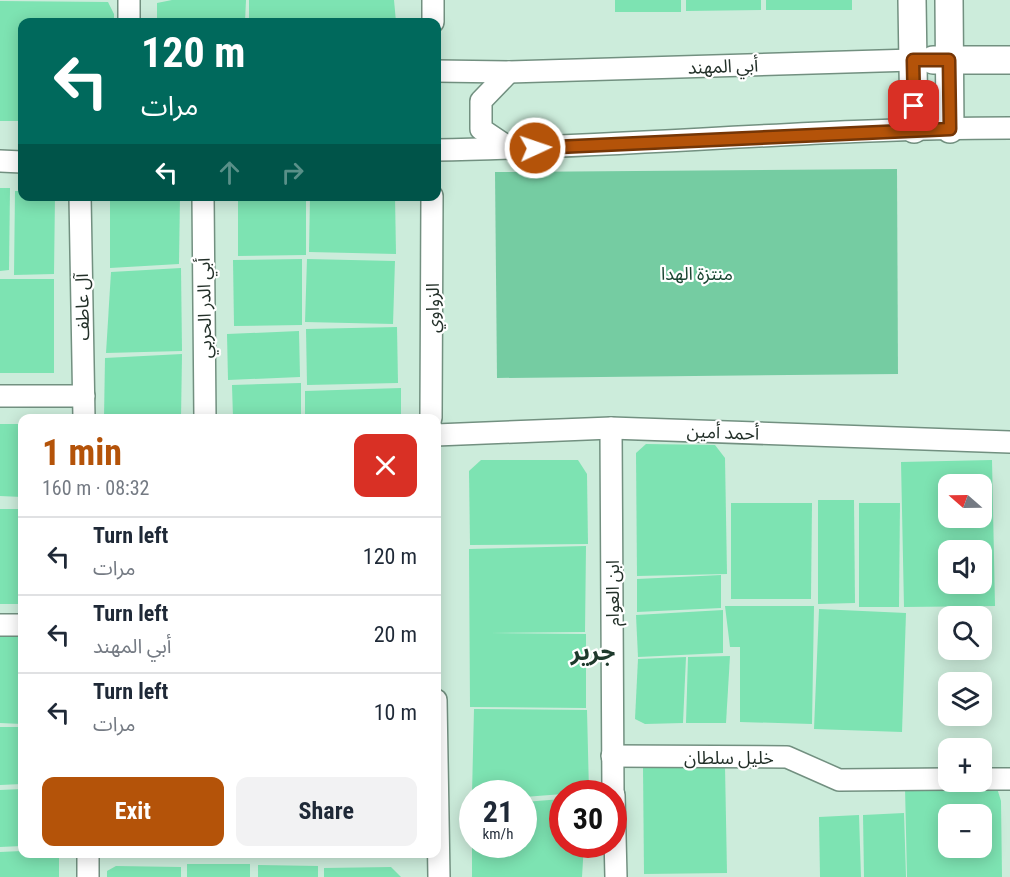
<!DOCTYPE html>
<meta charset="utf-8">
<style>
body{margin:0;font-family:"Roboto Condensed","Noto Sans Arabic",sans-serif;background:#f2f2f3;color:#1f2937;height:100vh;display:flex;flex-direction:column;font-size:22px;white-space:nowrap}
*{box-sizing:border-box;margin:0}
p{font-size:20px;color:#747a83}
.icon{flex:none;width:33px;height:33px;fill:none;stroke:currentColor;stroke-width:2;stroke-linecap:round;stroke-linejoin:round}
.map{position:relative;flex:1;overflow:hidden}
.drawer{position:absolute;left:18px;top:414px;width:423px;height:444px;display:flex;flex-direction:column;background:#fff;border-radius:12px;box-shadow:0 3px 15px #0003}
.drawer>*{flex:none}
.hud{position:absolute;left:18px;top:18px;width:423px;height:183px;border-radius:12px;box-shadow:0 3px 15px #0003;background:#00695c;color:#fff;overflow:hidden}
.needle{width:39px;rotate:290deg}
.fabs{position:absolute;left:938px;top:474px;display:grid;gap:12px}
.fabs a{display:grid;place-items:center;width:54px;height:54px;border-radius:12px;background:#fff;box-shadow:0 3px 15px #0003;font-size:30px}
.speed{position:absolute;left:459px;top:780px;display:flex;gap:12px;font-size:30px;font-weight:700;text-align:center}
.speed>*{display:grid;place-content:center;width:78px;height:78px;border-radius:50%;background:#fff;box-shadow:0 3px 15px #0003;line-height:1}
.speed small{font-size:15px;font-weight:400}
.speed .limit{border:9px solid #d22;background:#fff;color:#111}
.pin{position:absolute;display:grid;place-items:center;width:51px;height:51px;color:#fff;margin:-26px;border-radius:12px;box-shadow:0 3px 9px #0006}
.me{position:absolute;width:66px;margin:-33px;rotate:87deg;stroke-linejoin:round;filter:drop-shadow(0 0 4px #0008)}
.turn{display:flex;align-items:center;gap:21px;height:126px;padding:0 24px;font-size:27px}
.turn .icon{width:78px;height:78px;stroke-width:2.5}
.turn b{display:block;font-size:42px;line-height:51px}
.lanes{display:flex;align-items:center;height:57px;padding:0 24px;background:#0003;justify-content:center;gap:30px;direction:ltr}
.lanes .off{opacity:.35}
.round{display:grid;place-items:center;flex:none;width:63px;height:63px;border-radius:12px;background:#f2f2f3}
.head{display:flex;align-items:center;justify-content:space-between;height:102px;padding:0 24px}
h1{font-size:36px;font-weight:700;line-height:45px;color:#b45309}
.button{display:flex;gap:12px;margin-top:auto;padding:12px 24px}
.button a{flex:1;height:69px;border-radius:12px;background:#b45309;color:#fff;font-size:24px;font-weight:700;line-height:69px;text-align:center}
.button a+a{background:#f2f2f3;color:#1f2937}
ul{padding:0;list-style:none}
li{display:flex;align-items:center;gap:18px;height:78px;padding:0 24px;border-top:2px solid #e0e1e3}
li div{flex:1}
li b{display:block;font-size:22px}
li em{font-style:normal}
.map>svg:first-child{display:block}
</style>
<div class="map">
<svg width="1010" height="877" viewBox="0 0 1010 877">
<rect width="100%" height="100%" fill="#ccecdb"/>
<path fill="#75cca2" d="M897 169 898 374 497 378 495 172Z"/>
<g fill="#7de3b2" fill-rule="evenodd">
<path d="M172 0H246L245 22H157V3Z"/>
<path d="M249 0H394L396 22H249Z"/>
<rect x="615" y="0" width="66" height="12"/>
<path d="M686 0H761V10L686 11Z"/>
<rect x="766" y="0" width="86" height="10"/>
<path d="M0 1 108 2 114 14V22H22V121H0Z"/>
<path d="M0 188H10L9 270 0 271Z"/>
<path d="M15 191H22V196H55L54 274 14 275Z"/>
<path d="M110 196H180L179 264 110 268Z"/>
<path d="M238 196H306V255L238 256Z"/>
<path d="M310 196H395L396 254 309 252Z"/>
<path d="M302 259V325L234 326 233 260Z"/>
<path d="M307 259 395 261 393 324 305 322Z"/>
<path d="M181 268 182 351 106 353 111 272Z"/>
<rect x="0" y="279" width="54" height="94"/>
<path d="M397 327 398 383 307 385 306 329Z"/>
<path d="M299 331 300 377 228 380 227 334Z"/>
<path d="M182 354 181 418H104L105 358Z"/>
<path d="M301 383V418H233L232 385Z"/>
<path d="M401 388V418H305V391Z"/>
<path d="M0 424H22V497L0 496Z"/>
<path d="M646 444 715 445 725 458 727 574 637 576 636 453Z"/>
<path d="M481 460H578L587 474 588 544 470 545 469 471Z"/>
<path d="M992 460 995 606 904 607 901 462ZM948 484H981V518H948ZM948 550H981V584H948Z"/>
<path d="M818 500H854L855 603 818 604Z"/>
<path d="M731 503H812L811 599H731Z"/>
<path d="M859 503H900L899 607H859Z"/>
<rect x="0" y="509" width="22" height="95"/>
<path d="M586 546 585 632 490 633 586 634V708L470 707 469 549Z"/>
<path d="M721 575V608L637 612V579Z"/>
<path d="M725 606H814L812 724 740 722V647H730Z"/>
<path d="M819 609 906 613 902 732 814 729Z"/>
<path d="M723 610V653L638 657 636 615Z"/>
<path d="M0 636H22V724L0 723Z"/>
<path d="M730 656 726 723H686L688 657Z"/>
<path d="M686 657 683 723 645 724 635 719 638 659Z"/>
<path d="M474 709 587 710 589 792 524 797V794H472Z"/>
<path d="M0 727H22V784L0 785Z"/>
<path d="M725 766 727 873 644 874 643 767Z"/>
<path d="M996 785 1001 801 1002 877H907L905 787ZM948 814H981V848H948Z"/>
<path d="M22 789V846L0 847V790Z"/>
<path d="M562 799V844H584L582 877H472V844H524V802Z"/>
<path d="M904 813 906 877H864L863 815Z"/>
<path d="M859 815 861 877H820L819 817Z"/>
<path d="M22 851V854H59V877H0V852Z"/>
<rect x="187" y="864" width="63" height="13"/>
<path d="M258 865 318 866V877H258Z"/>
<path d="M116 866 181 867V877H107V871Z"/>
<path d="M391 867 401 877H324V868Z"/>
</g>
<g fill="none" stroke-linecap="round" stroke-linejoin="round">
<defs>
<g id="minor">
<path d="M129 22V0"/>
<path d="M433 22V0"/>
<path d="M436 71 509 72 913 60"/>
<path d="M509 72 481 101V129L511 149"/>
<path d="M436 150C628 147 819 128 1010 128"/>
<path d="M0 161 22 162"/>
<path d="M80 196 84 418"/>
<path d="M203 196 205 418"/>
<path d="M0 396H84"/>
<path d="M431 418 432 196"/>
<path d="M611 428 613 794"/>
<path d="M436 435 611 428 1010 442"/>
<path d="M0 625H22"/>
<path d="M436 700 439 877"/>
<path d="M612 756 787 757 839 780 948 779"/>
<path d="M981 779H1010"/>
<path d="M614 795 616 877"/>
<path d="M88 877V854"/>
</g>
<g id="tertiary">
<path d="M912 0 914 129"/>
<path d="M949 0 950 129"/>
<path d="M933 60H1010"/>
</g>
</defs>
<use href="#minor" stroke="#729080" stroke-width="24"/>
<use href="#tertiary" stroke="#729080" stroke-width="30"/>
<use href="#minor" stroke="#fff" stroke-width="21"/>
<use href="#tertiary" stroke="#fff" stroke-width="27"/>
</g>
<g fill="none" stroke-linecap="round" stroke-linejoin="round">
<defs>
<path id="route" d="M535 148 950 129 949 60H913L914 106"/>
</defs>
<use href="#route" stroke="#753606" stroke-width="15"/>
<use href="#route" stroke="#b45309" stroke-width="10"/>
</g>
<g text-anchor="middle" dominant-baseline="central" stroke-width="4.5" stroke-linejoin="round" paint-order="stroke">
<g font-size="18" fill="#233029" stroke="#fff">
<text transform="translate(723 66) rotate(-2)">أبي المهند</text>
<text transform="translate(82 307) rotate(-91)">آل عاطف</text>
<text transform="translate(204 308) rotate(-91)">أبي الدر الحربي</text>
<text transform="translate(432 308) rotate(-90)">الزواوي</text>
<text transform="translate(723 432) rotate(2)">أحمد أمين</text>
<text transform="translate(612 593) rotate(-90)">ابن العوام</text>
<text x="729" y="757">خليل سلطان</text>
</g>
<g font-size="18" fill="#1a4632" stroke="#fff">
<text x="697" y="273">منتزة الهدا</text>
</g>
<g font-size="24" font-weight="bold" fill="#1e392c" stroke="#fff">
<text x="593" y="652">جرير</text>
</g>
</g>
</svg>
<div class="fabs">
<a><svg class="needle" viewBox="-14 -14 28 28"><path d="M0-13l5 13h-10z" fill="#e53935"/><path d="M0 13l5-13h-10z" fill="#747a83"/></svg></a>
<a><svg class="icon" aria-label="sound" viewBox="0 0 24 24"><path d="M4 9h4l5-4v14l-5-4H4zM17 9q2 3 0 6"/></svg></a>
<a><svg class="icon" aria-label="search" viewBox="0 0 24 24"><circle cx="10" cy="10" r="6"/><path d="M15 15l6 6"/></svg></a>
<a><svg class="icon" aria-label="layers" viewBox="0 0 24 24"><path d="M12 4l9 5-9 5-9-5zM3 14l9 5 9-5"/></svg></a>
<a>+</a>
<a>−</a>
</div>
<div class="speed"><div>21<small>km/h</small></div><div class="limit">30</div></div>
<div class="pin" style="left:914px;top:106px;background:#d93025"><svg class="icon" aria-label="arrive" viewBox="0 0 24 24"><path d="M6 21V4h12l-3 4 3 4H6"/></svg></div>
<svg class="me" style="left:535px;top:148px" viewBox="-20 -20 40 40"><circle r="17" fill="#b45309" stroke="#fff" stroke-width="3"/><path d="M0-11L8 9 0 5-8 9z" fill="#fff"/></svg>
<div class="hud">
<div class="turn"><svg class="icon" aria-label="left" viewBox="0 0 24 24"><path d="M17 20v-9H6M10 6l-5 5 5 5"/></svg><div><b>120 m</b>مرات</div></div>
<div class="lanes"><svg class="icon" aria-label="left" viewBox="0 0 24 24"><path d="M17 20v-9H6M10 6l-5 5 5 5"/></svg><svg class="icon off" aria-label="ahead" viewBox="0 0 24 24"><path d="M12 20V5M6 11l6-6 6 6"/></svg><svg class="icon off" aria-label="right" viewBox="0 0 24 24"><path d="M7 20v-9h11M14 6l5 5-5 5"/></svg></div>
</div>
<section class="drawer">
<div class="head"><div><h1>1 min</h1><p>160 m · 08:32</p></div><a class="round" style="background:#d93025;color:#fff"><svg class="icon" aria-label="close" viewBox="0 0 24 24"><path d="M6 6l12 12M18 6L6 18"/></svg></a></div>
<ul>
<li><svg class="icon" aria-label="left" viewBox="0 0 24 24"><path d="M17 20v-9H6M10 6l-5 5 5 5"/></svg><div><b>Turn left</b><p>مرات</p></div><em>120 m</em></li>
<li><svg class="icon" aria-label="left" viewBox="0 0 24 24"><path d="M17 20v-9H6M10 6l-5 5 5 5"/></svg><div><b>Turn left</b><p>أبي المهند</p></div><em>20 m</em></li>
<li><svg class="icon" aria-label="left" viewBox="0 0 24 24"><path d="M17 20v-9H6M10 6l-5 5 5 5"/></svg><div><b>Turn left</b><p>مرات</p></div><em>10 m</em></li>
</ul>
<div class="button"><a>Exit</a><a>Share</a></div>
</section>
</div>
